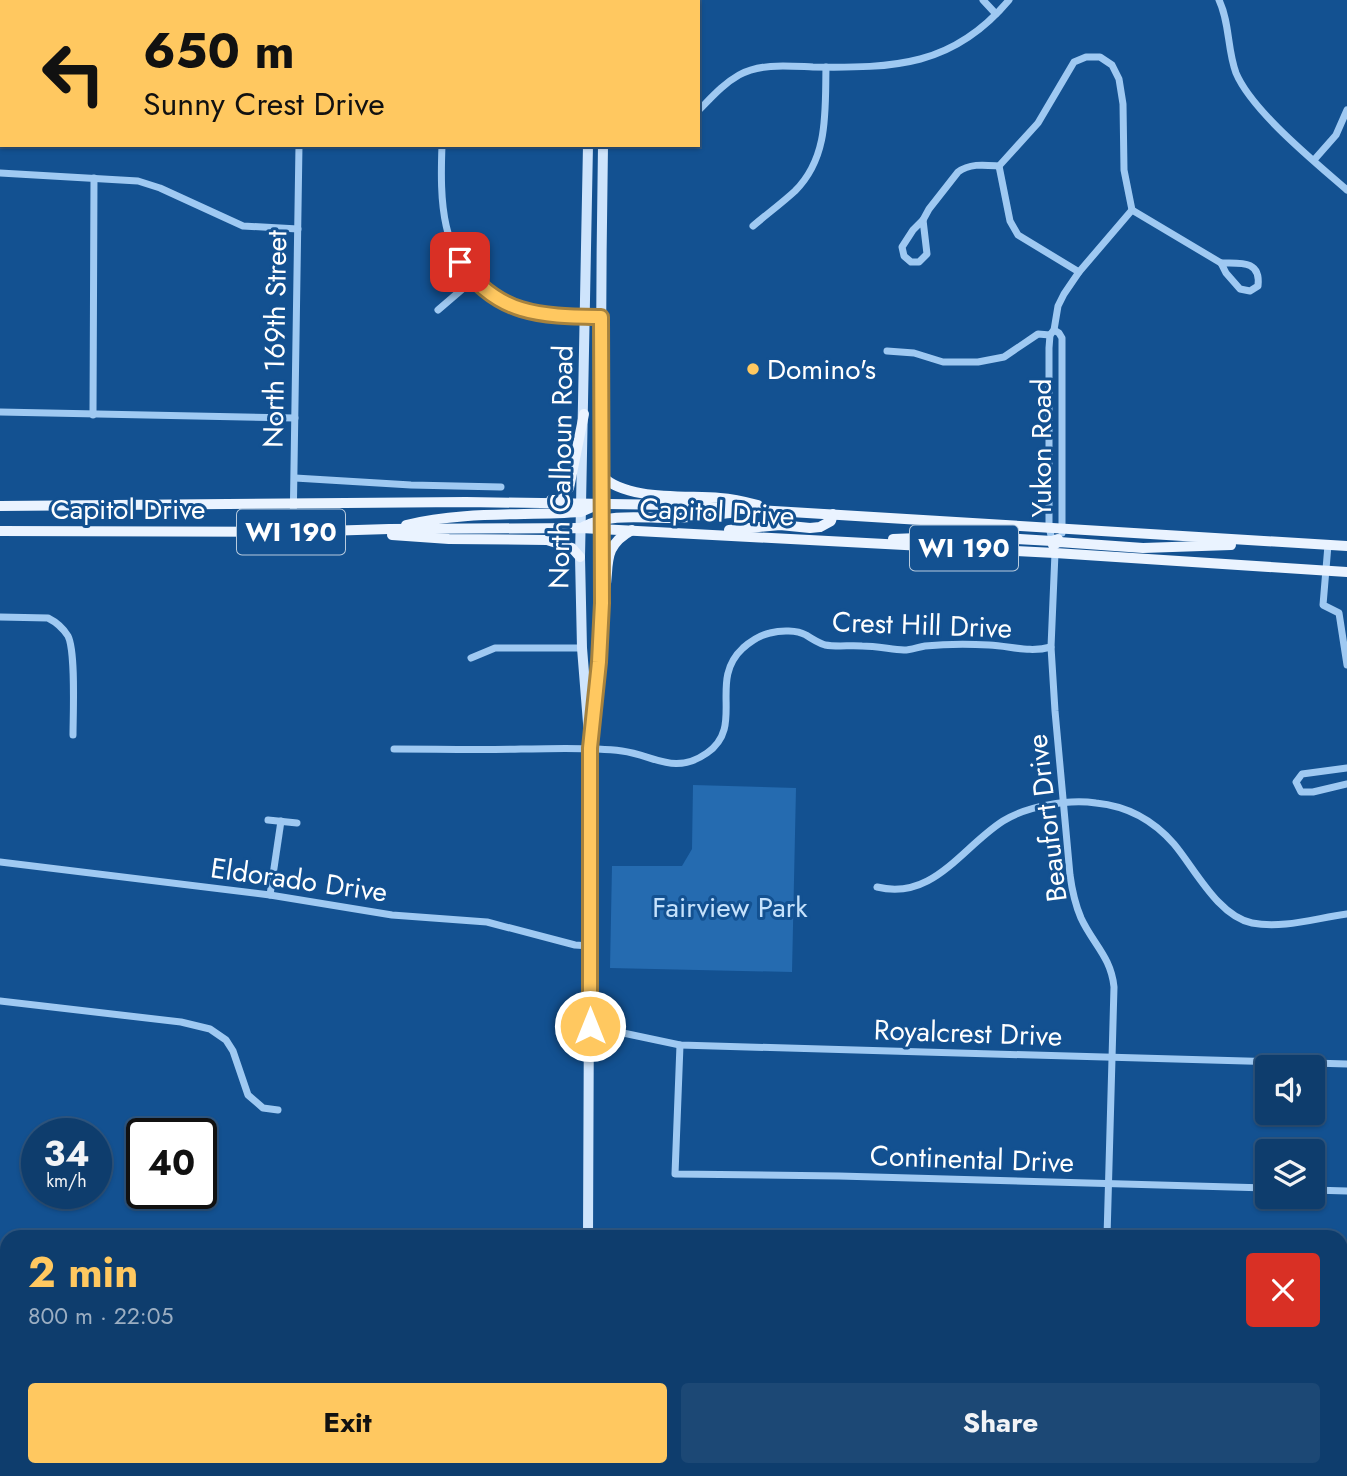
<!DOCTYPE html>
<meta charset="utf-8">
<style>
body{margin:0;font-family:Jost,sans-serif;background:#1c4875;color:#f1f3f6;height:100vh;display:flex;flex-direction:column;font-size:26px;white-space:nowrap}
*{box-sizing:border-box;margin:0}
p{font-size:23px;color:#9baec2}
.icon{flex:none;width:38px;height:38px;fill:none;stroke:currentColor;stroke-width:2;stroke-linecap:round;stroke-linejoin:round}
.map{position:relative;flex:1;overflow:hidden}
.sheet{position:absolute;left:0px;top:1230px;width:1348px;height:247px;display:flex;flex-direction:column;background:#0e3d6d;border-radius:21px 21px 0 0;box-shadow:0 2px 5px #0004,0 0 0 2px #2e5680}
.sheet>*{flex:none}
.banner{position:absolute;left:0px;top:0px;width:700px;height:147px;box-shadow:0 2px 5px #0004,0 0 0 2px #2e5680;background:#ffc860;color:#111;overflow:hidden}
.fabs{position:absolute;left:1255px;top:1055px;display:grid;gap:14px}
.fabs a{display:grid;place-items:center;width:70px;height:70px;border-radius:7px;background:#0e3d6d;box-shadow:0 2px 5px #0004,0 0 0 2px #2e5680;font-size:35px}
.speed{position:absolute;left:21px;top:1118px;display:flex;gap:14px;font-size:35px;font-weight:700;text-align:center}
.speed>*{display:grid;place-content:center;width:91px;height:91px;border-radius:50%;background:#0e3d6d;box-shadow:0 2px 5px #0004,0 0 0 2px #2e5680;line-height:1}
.speed small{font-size:18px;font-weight:400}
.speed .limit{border:4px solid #111;border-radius:10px;background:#fff;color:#111}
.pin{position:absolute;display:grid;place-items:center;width:60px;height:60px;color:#fff;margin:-30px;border-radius:14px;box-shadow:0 4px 10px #0006}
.me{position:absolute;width:77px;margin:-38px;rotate:0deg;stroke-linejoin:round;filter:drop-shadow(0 0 5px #0008)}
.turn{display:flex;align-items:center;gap:24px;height:147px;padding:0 28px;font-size:32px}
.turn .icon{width:91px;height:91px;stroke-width:2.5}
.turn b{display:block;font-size:49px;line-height:60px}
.round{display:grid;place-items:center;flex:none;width:74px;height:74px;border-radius:7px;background:#1c4875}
.head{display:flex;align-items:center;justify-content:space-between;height:119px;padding:0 28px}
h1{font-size:42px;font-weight:700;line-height:52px;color:#ffc860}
.button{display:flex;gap:14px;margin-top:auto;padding:14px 28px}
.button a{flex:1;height:80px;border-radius:7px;background:#ffc860;color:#111;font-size:28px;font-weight:700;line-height:80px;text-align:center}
.button a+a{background:#1c4875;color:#f1f3f6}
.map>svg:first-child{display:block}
</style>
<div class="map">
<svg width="1347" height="1476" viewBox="0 0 1347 1476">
<rect width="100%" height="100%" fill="#135191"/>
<path fill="#256bb0" d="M693 785 796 788 792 972 610 968 612 866H682L692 849Z"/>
<path fill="#396594" stroke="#91c5f5" stroke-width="2" d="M193 1470H223L226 1476H193Z"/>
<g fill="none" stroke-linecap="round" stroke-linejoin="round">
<g stroke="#9fc9f2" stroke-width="7">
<path d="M301 0V2"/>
<path d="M441 0 442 2"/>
<path d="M983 0 996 14"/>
<path d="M1219 0C1230 23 1227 49 1236 73 1252 111 1315 162 1347 190"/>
<path d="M87 2V0"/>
<path d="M0 44 2 45"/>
<path d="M698 111C711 98 723 84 739 75 761 63 788 66 813 67 894 68 953 67 1009 0"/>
<path d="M442 145C440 200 440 257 488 293 502 303 515 310 531 314 554 319 579 317 601 317"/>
<path d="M1314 160 1336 135 1347 110"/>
<path d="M999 166 1038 123 1074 62 1086 57H1100L1112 65 1119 79 1123 104 1124 170 1132 210"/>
<path d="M999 166 1010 221 1018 235 1079 272"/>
<path d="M0 173 138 181 160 188 243 226 298 229"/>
<path d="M1132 210 1221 263"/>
<path d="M923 220 927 254 919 262H911L904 256 902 247 913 230Z"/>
<path d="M923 220 929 209 958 172C970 163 985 165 999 166"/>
<path d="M753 226C767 214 782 203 795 191 829 157 825 111 826 67"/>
<path d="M1221 263C1241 263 1261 260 1258 286L1250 291 1240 289 1226 273Z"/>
<path d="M438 310 473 280"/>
<path d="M1054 330 1059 333 1062 338V533"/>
<path d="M887 351 914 353 943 362H978L1004 357 1038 334 1050 335"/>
<path d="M0 412 295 418"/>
<path d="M93 415 94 178"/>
<path d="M295 478 411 485 501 487"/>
<path d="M293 532 299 145"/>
<path d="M1328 545 1323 605 1339 613 1347 665"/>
<path d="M0 617 48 618C56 622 63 628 68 636 76 652 73 715 73 735"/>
<path d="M471 658 495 648H582"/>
<path d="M394 749C436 749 479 750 521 749 555 749 588 747 622 751 654 755 674 776 707 753 746 726 707 681 743 648 751 641 760 635 770 633 781 630 797 630 806 635 812 639 819 643 825 645 837 647 851 645 862 646 876 646 890 649 904 650 911 650 918 647 925 646 946 644 968 644 989 645 1011 646 1029 653 1051 647"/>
<path d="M1347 768 1302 774 1296 782 1301 792H1313L1347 784"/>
<path d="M268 820 297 823"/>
<path d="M0 862 270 895 392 915 487 922 575 945 590 946"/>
<path d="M877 887C933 901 961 848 1003 821 1027 806 1068 799 1096 803 1127 806 1154 821 1174 844 1195 869 1218 916 1252 923 1283 929 1316 918 1347 914"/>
<path d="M270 895 281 821"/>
<path d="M0 1001 181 1022 210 1029 226 1040 233 1051 248 1095 263 1108 278 1110"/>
<path d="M590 1026 680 1045 1347 1064"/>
<path d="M680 1045 675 1174 839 1176 1267 1188"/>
<path d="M1312 1190 1347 1191"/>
<path d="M1107 1237 1114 987C1111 957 1093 944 1081 918 1075 904 1072 890 1070 875L1055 711 1051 647 1055 553 1049 527V348L1050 335 1054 330 1058 306 1064 294 1079 272 1132 210"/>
<path d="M0 1250 7 1253"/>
<path d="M1340 1316H1347"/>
<path d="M1340 1434 1347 1435"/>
<path d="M353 1470 365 1476"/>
<path d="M782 1470V1476"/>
<path d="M1070 1470V1476"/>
<path d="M448 1476 456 1470"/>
</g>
<g stroke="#cee4fc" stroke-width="10">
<path d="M590 2V0"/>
<path d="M606 2V0"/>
<path d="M588 145 580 557 582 648 590 748 588 1237"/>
<path d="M592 727C606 604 600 482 601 359 601 288 602 216 603 145"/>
<path d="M589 1470V1476"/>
</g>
<g stroke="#eaf3ff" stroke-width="10">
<path d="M602 476C626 501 687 495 720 498 733 499 746 502 758 505"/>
<path d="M551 500 561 496 569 488 584 414"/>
<path d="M0 506 466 502 677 505 1347 546"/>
<path d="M406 525C463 511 522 516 581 512L597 505"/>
<path d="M583 527C610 513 641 518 670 518 690 518 710 515 730 513"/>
<path d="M729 530 780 525 810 528 820 527 831 521 833 514"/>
<path d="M0 531 293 532 389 529 581 528 1055 553 1347 572"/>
<path d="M392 535 449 539 547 540 572 548 580 557"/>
<path d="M893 539 967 536 1052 541 1058 539"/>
<path d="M1053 545 1059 542 1143 548 1231 545"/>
<path d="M602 603C613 571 597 549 632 530"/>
</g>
</g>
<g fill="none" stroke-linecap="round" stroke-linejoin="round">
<defs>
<path id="route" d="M460 262C498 316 541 316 601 317L602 603 599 662 590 748V1026"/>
</defs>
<use href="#route" stroke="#a6823e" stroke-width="18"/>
<use href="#route" stroke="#ffc860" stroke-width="12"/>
</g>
<circle fill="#ffc860" stroke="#135191" stroke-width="2.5" cx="753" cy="369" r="7"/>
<g text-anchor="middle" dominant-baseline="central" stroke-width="6" stroke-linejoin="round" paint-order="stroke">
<g fill="#135191" stroke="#b8cbde" stroke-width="2">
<rect x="237" y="509.5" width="108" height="45" rx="5"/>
<rect x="910" y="525.5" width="108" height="45" rx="5"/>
</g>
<g font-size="26" font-weight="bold" fill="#fff">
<text x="291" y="532">WI 190</text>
<text x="964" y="548">WI 190</text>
</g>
<g font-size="28" fill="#fff" stroke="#135191">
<text transform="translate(275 339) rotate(-89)">North 169th Street</text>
<text transform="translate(1041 448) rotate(-90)">Yukon Road</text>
<text transform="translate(561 467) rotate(-89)">North Calhoun Road</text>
<text x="128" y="509">Capitol Drive</text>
<text transform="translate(717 512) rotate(3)">Capitol Drive</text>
<text transform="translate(922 625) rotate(2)">Crest Hill Drive</text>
<text transform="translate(1047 818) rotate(-97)">Beaufort Drive</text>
<text transform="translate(299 880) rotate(8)">Eldorado Drive</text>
<text transform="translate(968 1033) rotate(2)">Royalcrest Drive</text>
<text transform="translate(972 1159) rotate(2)">Continental Drive</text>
</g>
<g font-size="28" fill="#fff" stroke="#135191" text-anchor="start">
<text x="767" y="369">Domino's</text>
</g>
<g font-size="28" fill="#c6e2fc" stroke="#135191">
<text x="730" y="907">Fairview Park</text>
</g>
</g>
</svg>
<div class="fabs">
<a><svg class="icon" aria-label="sound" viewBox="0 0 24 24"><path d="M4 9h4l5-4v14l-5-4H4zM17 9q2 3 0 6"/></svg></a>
<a><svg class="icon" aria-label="layers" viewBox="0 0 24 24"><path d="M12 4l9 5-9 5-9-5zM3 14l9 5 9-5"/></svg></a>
</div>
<div class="speed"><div>34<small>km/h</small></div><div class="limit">40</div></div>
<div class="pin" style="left:460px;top:262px;background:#d93025"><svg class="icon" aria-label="arrive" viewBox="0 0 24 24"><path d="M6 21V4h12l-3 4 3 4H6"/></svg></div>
<svg class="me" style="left:590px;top:1026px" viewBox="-20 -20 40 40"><circle r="17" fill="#ffc860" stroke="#fff" stroke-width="3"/><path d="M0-11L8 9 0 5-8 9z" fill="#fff"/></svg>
<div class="banner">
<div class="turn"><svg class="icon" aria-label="left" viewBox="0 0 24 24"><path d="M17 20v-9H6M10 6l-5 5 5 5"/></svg><div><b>650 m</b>Sunny Crest Drive</div></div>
</div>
<section class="sheet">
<div class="head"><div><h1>2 min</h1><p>800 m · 22:05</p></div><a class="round" style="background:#d93025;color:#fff"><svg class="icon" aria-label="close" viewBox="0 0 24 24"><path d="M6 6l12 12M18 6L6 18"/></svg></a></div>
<div class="button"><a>Exit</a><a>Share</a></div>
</section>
</div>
